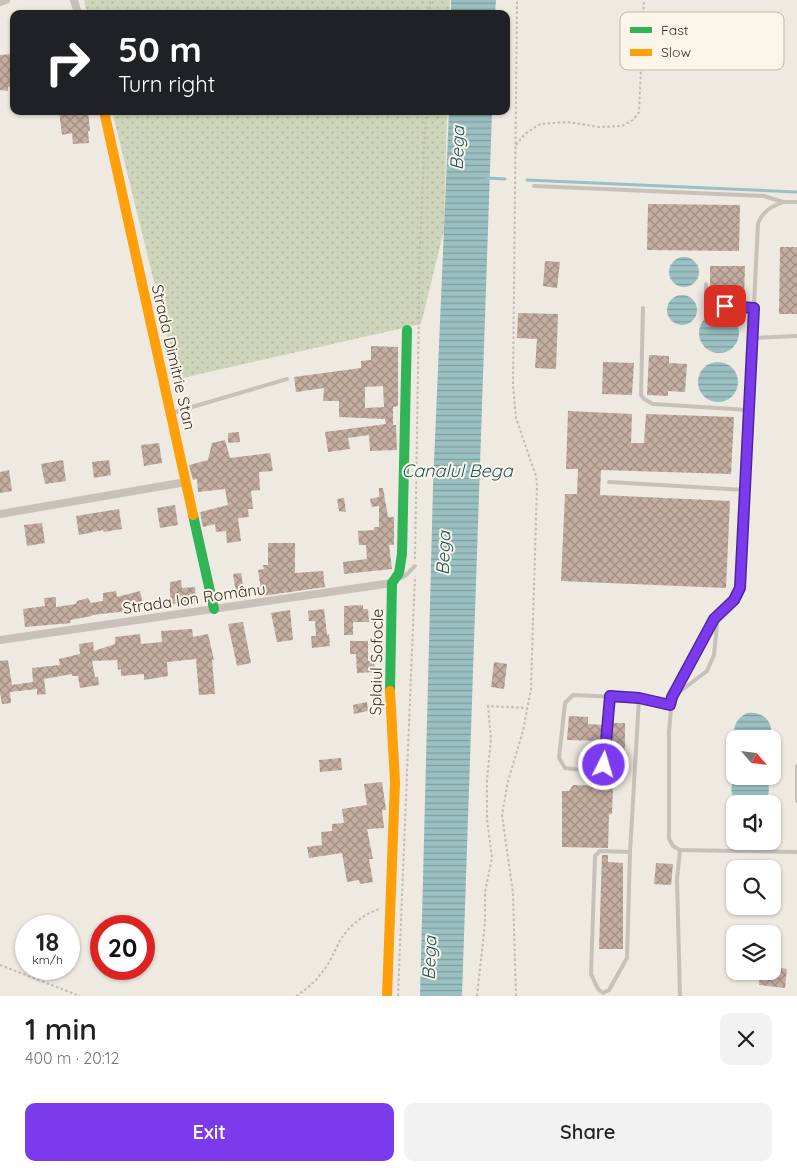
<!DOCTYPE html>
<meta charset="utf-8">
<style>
body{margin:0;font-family:Quicksand,sans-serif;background:#f2f2f2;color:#222;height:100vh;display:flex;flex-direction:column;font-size:19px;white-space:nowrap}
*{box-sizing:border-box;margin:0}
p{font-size:16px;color:#767676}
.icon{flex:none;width:28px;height:28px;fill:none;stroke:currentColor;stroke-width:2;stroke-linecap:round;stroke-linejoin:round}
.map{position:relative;height:996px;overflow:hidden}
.side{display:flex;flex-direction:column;background:#fff;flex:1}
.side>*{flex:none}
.top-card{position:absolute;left:10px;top:10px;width:500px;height:105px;border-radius:10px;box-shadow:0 1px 4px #0004;background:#202124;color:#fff;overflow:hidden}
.needle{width:32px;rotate:118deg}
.fabs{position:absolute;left:726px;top:730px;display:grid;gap:10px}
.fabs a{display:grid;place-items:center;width:55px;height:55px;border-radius:10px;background:#fff;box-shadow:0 1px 4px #0004;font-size:25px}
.speed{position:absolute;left:15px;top:915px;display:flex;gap:10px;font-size:25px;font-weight:700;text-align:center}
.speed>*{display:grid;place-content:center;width:65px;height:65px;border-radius:50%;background:#fff;box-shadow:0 1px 4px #0004;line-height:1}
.speed small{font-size:12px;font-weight:400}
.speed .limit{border:8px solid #d22;background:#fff;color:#111}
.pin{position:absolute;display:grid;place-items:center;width:42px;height:42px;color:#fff;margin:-21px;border-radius:10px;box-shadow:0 2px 8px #0006}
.me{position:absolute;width:55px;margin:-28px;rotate:5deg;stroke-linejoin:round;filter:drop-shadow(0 0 4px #0008)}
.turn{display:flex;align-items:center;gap:18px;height:105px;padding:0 25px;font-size:22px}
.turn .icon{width:65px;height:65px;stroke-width:2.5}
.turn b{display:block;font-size:35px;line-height:42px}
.round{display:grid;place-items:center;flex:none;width:52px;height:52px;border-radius:10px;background:#f2f2f2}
.overview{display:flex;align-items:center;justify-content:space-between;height:85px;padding:0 25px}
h1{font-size:30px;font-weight:600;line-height:38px}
.action{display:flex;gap:10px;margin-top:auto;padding:10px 25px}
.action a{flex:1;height:58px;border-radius:10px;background:#7c3aed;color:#fff;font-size:20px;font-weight:600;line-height:58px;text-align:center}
.action a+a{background:#f2f2f2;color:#222}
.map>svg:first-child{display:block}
</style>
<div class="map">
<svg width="797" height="996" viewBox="0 0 797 996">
<defs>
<pattern id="grass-dots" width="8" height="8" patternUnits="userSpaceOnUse" patternTransform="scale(1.25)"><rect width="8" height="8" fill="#cfd5ba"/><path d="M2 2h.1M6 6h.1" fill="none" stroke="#b2b7a0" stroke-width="1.8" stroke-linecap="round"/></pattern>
<pattern id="water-rules" width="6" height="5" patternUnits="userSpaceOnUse" patternTransform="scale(1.25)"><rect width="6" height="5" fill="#9bc0c2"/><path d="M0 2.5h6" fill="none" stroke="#7f9c9e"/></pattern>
<pattern id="building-cross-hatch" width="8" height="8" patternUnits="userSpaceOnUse" patternTransform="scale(1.25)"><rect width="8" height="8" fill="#c4ada1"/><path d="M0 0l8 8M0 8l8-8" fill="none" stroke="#a08d83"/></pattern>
</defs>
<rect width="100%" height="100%" fill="#eee9e1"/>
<g fill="url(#grass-dots)">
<path d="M84 0H450V14H87Z"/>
<path d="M112 111H447L444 230 421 324 178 379Z"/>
</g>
<g fill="url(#water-rules)">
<path d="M451 0H496L495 14H451Z"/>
<path d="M449 111H492L462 996H420L433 486Z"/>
<circle cx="684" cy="272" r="15"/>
<circle cx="682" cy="310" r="15"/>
<circle cx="719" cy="333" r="20"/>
<circle cx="718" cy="382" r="20"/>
<path d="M747 713C763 711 775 722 770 739H735C732 727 736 719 747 713Z"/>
<path d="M736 776H764C771 785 770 794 764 803L738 804C729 795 730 785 736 776Z"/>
</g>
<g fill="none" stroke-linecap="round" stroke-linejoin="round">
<g stroke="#9bc0c2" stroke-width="3">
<path d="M486 178 505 179"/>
<path d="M527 180 797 192"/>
</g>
</g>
<g fill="url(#building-cross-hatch)" fill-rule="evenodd">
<path d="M14 54V87H8V91L0 90V55Z"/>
<path d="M59 111H88L90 131H88L89 143 73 144 72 133 62 135Z"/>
<path d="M648 204 740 205 739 251 647 250Z"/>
<path d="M780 247H797V314H779Z"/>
<path d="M545 261 560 262 557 288 543 286Z"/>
<path d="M710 266H745L744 300 710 299Z"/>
<path d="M518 313 558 314 556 369 535 368 537 339 517 338Z"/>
<path d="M371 346 398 347V406L393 407V425H396L397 450 370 451 369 435 348 438 350 449 328 452 325 432 386 424 385 419 339 417V401H323L324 388 296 392 294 377 361 368V361L371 360ZM383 386 384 407 365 408V387Z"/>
<path d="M649 355 669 356V363L687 364 685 392 668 391V396L647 395Z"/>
<path d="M603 362 634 363 632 395 602 394Z"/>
<path d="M568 411 632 414 631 443H644L646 414 734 417 731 474 601 470 600 495 730 501 726 588 561 581 565 494H577L578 469H566Z"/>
<path d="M239 432 240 442 228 443V433Z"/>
<path d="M225 440 230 458 270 453 273 471 259 472 260 490 251 491 253 509H248L249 517 238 518 241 541 227 543 226 531 216 532 215 524 203 527 200 512 228 505 225 489 198 492 197 479 193 480 189 465 208 460 212 443Z"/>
<path d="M159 443 162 463 144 466 141 445Z"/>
<path d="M63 460 66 481 45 484 41 464Z"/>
<path d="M109 460 111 475 94 478 92 462Z"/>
<path d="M9 470 12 491 0 493V472Z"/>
<path d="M379 488H383L388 517H394V545H389L392 569 344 574 343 562 367 559 366 545H359L358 531 374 530V527H379V506L372 507 370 499 379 497Z"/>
<path d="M344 498 346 512 339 511 337 499Z"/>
<path d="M175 505 178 525 160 528 157 508Z"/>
<path d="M119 509 122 529 104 532 103 530 79 535 76 516Z"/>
<path d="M42 523 45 543 27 546 24 525Z"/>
<path d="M268 543H295V573L323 571 325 587 262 596 258 570 264 569 263 565H268Z"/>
<path d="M241 573 245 598 237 599 233 574Z"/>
<path d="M181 580 182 588 195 587 196 602 170 604V582Z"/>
<path d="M116 591 117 597 140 591 143 605 136 606 137 610 92 615V616L70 620 71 623 25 627 23 609 45 606 44 598 56 597V607L76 604 77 601 88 598 91 603 103 601V593Z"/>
<path d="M363 605V609H368L369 622H353V635H344V606Z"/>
<path d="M324 609 327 635 329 634 330 646 312 648 311 636H316L315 621H309L308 611Z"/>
<path d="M290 610 293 640 277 642 271 613Z"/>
<path d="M243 622 251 663 237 666 228 624Z"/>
<path d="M192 629 193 637 208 634 214 660H212L215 694 199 695 196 659 167 662 168 676 144 680V674L121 676V669L118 670 117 660 92 661 95 677H98L99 685 80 688 78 676H72V674L44 679 46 694 37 695V689L10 692 11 703 2 704 0 693V661L8 660 12 685 33 682 32 668 60 665 59 659 80 654 79 644 93 642 94 651 115 644V637L140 634 141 644 162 642 161 631Z"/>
<path d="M350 641H368V661H374L375 672 357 673 356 654H350Z"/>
<path d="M494 662 507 664 504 689 491 687Z"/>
<path d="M367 702 368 711 354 714 353 705Z"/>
<path d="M569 716 588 717V724L604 725 602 741 567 740Z"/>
<path d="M613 723H625V763H612V742H610Z"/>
<path d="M341 758 342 770 320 772 319 760Z"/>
<path d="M382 782 386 810H382L384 828 367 829 373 859H369L373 882 360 884 359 880 347 882 342 853 309 858 307 847 322 845 321 832 332 831V824L344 823 342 809 367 805 364 784Z"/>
<path d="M573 785 613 786 612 814H609L608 848 562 847V791H569Z"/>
<path d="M602 855H608V862L623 863V949H599Z"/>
<path d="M656 863 673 864 671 885 654 884Z"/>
<path d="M772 967 787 969 785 988 759 985 760 971H772Z"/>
</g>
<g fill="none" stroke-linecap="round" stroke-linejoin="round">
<g stroke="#c1b9b2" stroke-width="2" stroke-dasharray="2.5 2.5" stroke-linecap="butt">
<path d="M430 14V0"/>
<path d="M516 145 525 134 540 124 568 122 599 127 622 126 633 120 639 112 644 0"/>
<path d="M415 559 420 242 426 111"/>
<path d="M0 965 80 996"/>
<path d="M296 996C307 989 316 981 324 970 331 961 335 949 341 939 349 926 365 913 380 909"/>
<path d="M398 996 415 576"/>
<path d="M477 996 485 923V892L492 858 487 819V780L491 739 488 706 527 708"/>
<path d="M516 996 513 893 502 815 508 781 523 731 531 689 537 485 536 476 516 418 513 385 517 0"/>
</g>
<g stroke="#c8c1ba" stroke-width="4">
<path d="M534 186 764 196 783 202H797"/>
<path d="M783 202C771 207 764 210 758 223L740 588 734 600 714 619 672 697 669 732V839L673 846 680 850 797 852"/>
<path d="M706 284V303L708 305 754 308"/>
<path d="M643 308 641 395 644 399 653 404 749 410"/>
<path d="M753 338 797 336"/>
<path d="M172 413 287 379"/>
<path d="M609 482 745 490"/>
<path d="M399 579 405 576 415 566"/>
<path d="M610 696 604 765 598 772 565 768 559 758 565 703 573 695 639 698 671 705"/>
<path d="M674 696 707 671 714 655 718 614"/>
<path d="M797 766V801"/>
<path d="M680 850 677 879 680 996"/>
<path d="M630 852 600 851 595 856 591 974 598 989 603 993 609 990 627 958 630 852 639 698"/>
</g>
<g stroke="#c8c1ba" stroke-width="8">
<path d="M74 0 78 14"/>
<path d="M0 2 6 0"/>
<path d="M0 514 186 482"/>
<path d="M0 640 392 583"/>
</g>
<g stroke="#30b455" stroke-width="10">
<path d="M193 515 214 609"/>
<path d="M390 691 392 583 399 573 402 554 407 330"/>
</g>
<g stroke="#ff9f0a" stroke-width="10">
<path d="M104 111 193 515"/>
<path d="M387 996 395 782 390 691"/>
</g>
</g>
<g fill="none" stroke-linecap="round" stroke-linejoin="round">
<defs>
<path id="route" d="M604 765 610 696 639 698 670 705 672 697 714 619 734 600 740 588 754 308 725 306"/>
</defs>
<use href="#route" stroke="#51269a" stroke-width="12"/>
<use href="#route" stroke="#7c3aed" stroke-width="9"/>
</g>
<g text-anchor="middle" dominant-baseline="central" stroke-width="4" stroke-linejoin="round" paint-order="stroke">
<g font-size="16" fill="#392e28" stroke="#fbf4e8">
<text transform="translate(174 357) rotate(77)">Strada Dimitrie Stan</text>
<text transform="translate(194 598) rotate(-8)">Strada Ion Românu</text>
<text transform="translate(376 662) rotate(-89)">Splaiul Sofocle</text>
</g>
<g font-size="18" font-style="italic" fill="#19575f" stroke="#fbf4e8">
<text transform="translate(457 148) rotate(-88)">Bega</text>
<text x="457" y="470">Canalul Bega</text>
<text transform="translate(443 553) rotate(-88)">Bega</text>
<text transform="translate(429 958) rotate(-88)">Bega</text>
</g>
</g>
<rect x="620" y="12" width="164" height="58" rx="8" fill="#fbf4e8" stroke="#c1b9ae" stroke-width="1"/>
<rect x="630" y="27" width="22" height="6" fill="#30b455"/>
<rect x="630" y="49" width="22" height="7" fill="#ff9f0a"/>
<g font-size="14" fill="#392e28">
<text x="661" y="35">Fast</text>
<text x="661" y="57">Slow</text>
</g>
</svg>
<div class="fabs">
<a><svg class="needle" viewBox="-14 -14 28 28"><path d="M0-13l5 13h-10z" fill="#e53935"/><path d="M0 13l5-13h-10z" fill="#767676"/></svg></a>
<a><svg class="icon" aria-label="sound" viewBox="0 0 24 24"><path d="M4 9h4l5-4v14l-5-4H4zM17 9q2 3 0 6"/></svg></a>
<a><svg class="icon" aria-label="search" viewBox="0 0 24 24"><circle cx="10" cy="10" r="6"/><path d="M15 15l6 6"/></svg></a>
<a><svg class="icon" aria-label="layers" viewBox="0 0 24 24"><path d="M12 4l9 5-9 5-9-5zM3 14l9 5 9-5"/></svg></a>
</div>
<div class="speed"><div>18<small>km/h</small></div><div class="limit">20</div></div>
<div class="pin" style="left:725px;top:306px;background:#d93025"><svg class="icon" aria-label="arrive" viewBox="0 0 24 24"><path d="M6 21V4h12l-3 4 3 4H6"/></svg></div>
<svg class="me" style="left:604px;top:765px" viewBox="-20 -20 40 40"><circle r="17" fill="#7c3aed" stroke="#fff" stroke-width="3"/><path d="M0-11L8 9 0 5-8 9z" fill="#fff"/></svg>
<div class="top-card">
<div class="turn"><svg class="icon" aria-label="right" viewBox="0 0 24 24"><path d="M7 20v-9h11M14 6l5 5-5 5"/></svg><div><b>50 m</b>Turn right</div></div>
</div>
</div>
<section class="side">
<div class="overview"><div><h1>1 min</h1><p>400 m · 20:12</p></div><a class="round"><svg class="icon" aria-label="close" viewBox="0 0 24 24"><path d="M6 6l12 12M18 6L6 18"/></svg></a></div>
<div class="action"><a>Exit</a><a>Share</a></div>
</section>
